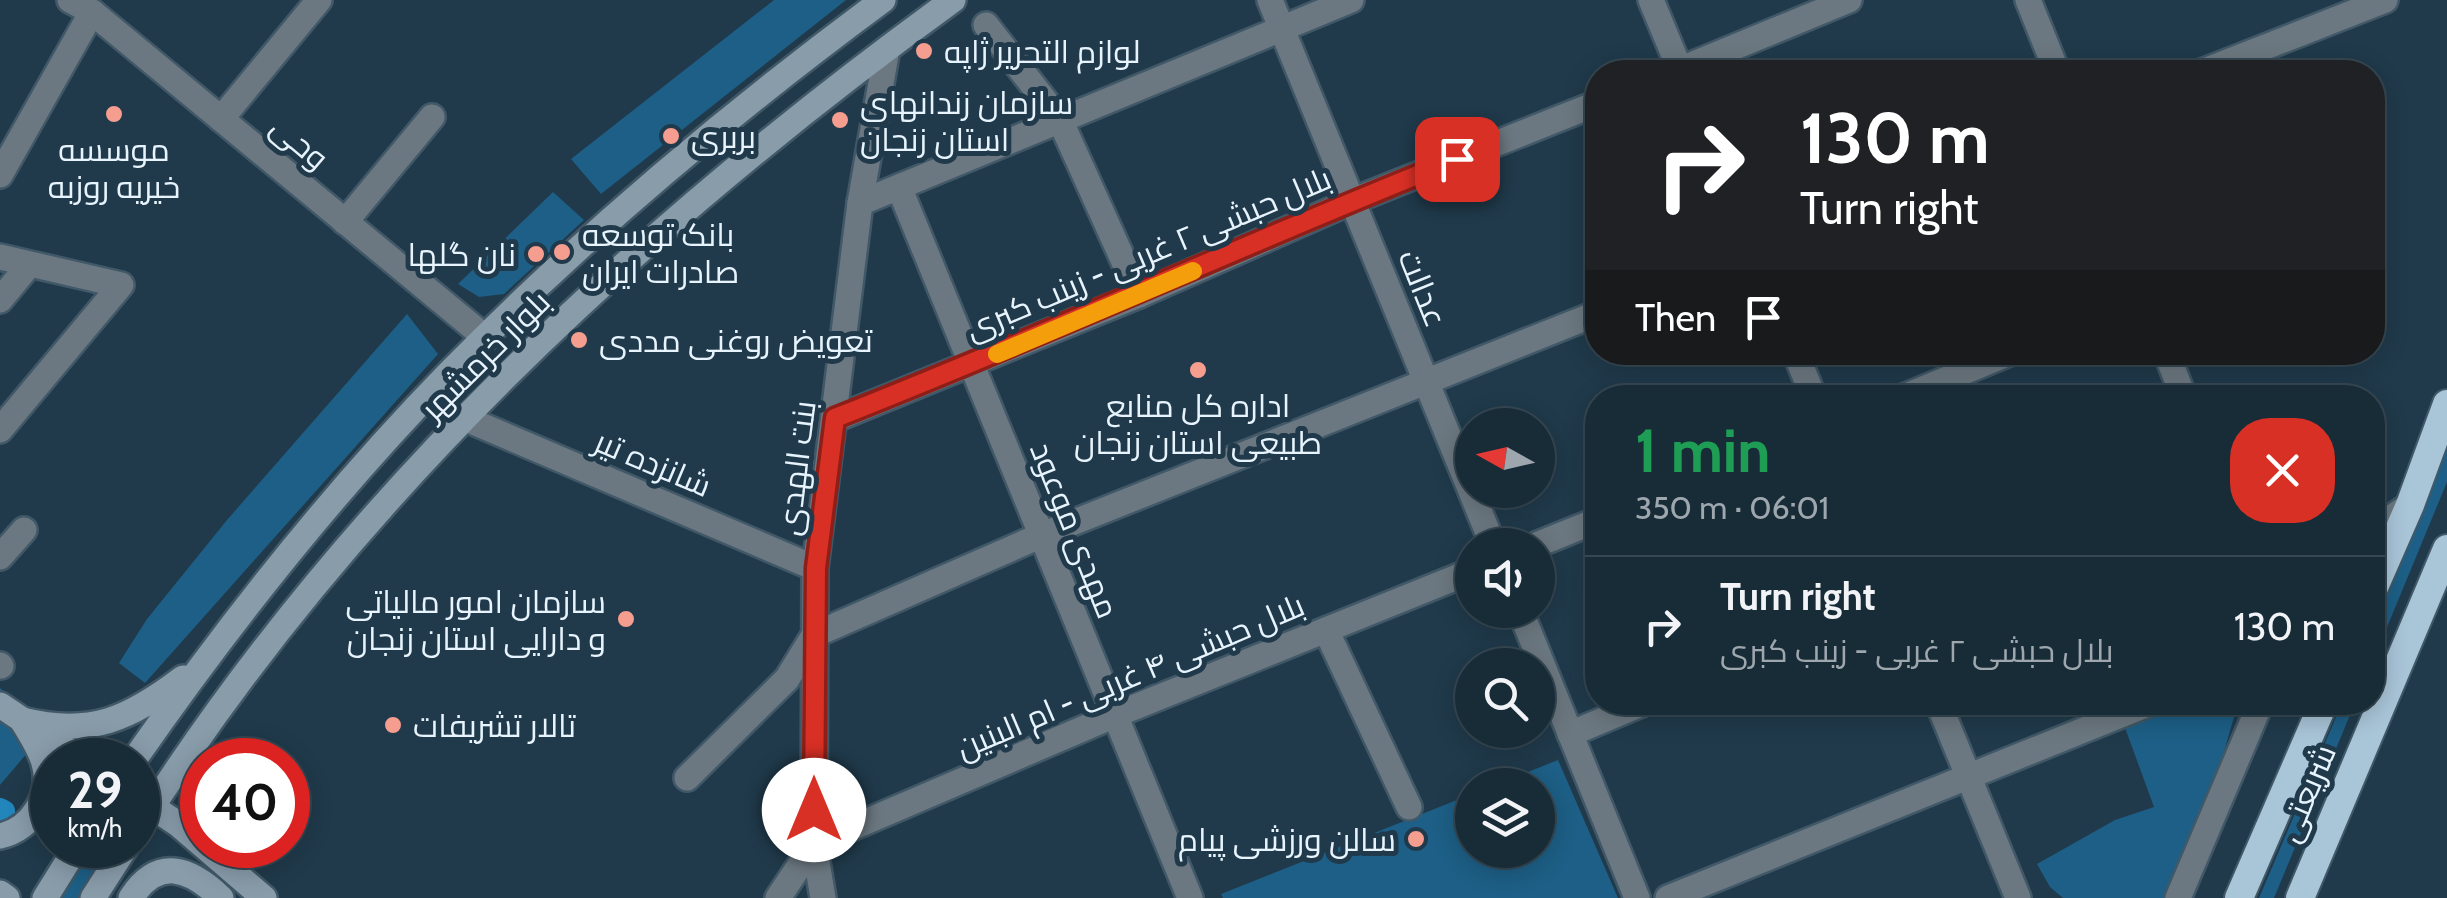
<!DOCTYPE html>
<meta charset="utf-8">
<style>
body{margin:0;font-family:Cabin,Cairo,sans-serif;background:#213440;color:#f1f3f6;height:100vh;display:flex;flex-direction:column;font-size:38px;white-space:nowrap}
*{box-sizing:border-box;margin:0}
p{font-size:32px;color:#9fa7ae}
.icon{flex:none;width:55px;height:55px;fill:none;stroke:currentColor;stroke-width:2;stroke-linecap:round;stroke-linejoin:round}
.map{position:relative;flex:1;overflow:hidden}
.drawer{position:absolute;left:1585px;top:385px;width:800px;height:330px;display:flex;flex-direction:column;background:#182c38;border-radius:40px;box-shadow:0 5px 25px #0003,0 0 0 2px #364853}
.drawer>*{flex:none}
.top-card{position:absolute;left:1585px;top:60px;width:800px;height:305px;border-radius:40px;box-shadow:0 5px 25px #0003,0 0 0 2px #364853;background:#202124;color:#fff;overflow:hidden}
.needle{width:65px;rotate:278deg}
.controls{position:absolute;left:1455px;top:408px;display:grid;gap:20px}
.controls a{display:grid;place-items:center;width:100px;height:100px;border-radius:50%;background:#182c38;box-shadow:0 5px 25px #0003,0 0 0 2px #364853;font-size:50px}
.speed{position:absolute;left:30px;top:738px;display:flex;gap:20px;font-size:50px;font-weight:700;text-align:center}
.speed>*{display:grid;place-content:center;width:130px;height:130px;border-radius:50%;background:#182c38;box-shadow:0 5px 25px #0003,0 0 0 2px #364853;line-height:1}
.speed small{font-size:25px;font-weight:400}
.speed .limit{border:15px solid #d22;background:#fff;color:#111}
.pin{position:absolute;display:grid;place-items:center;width:85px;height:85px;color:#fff;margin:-42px;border-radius:20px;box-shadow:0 5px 15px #0006}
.me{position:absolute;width:110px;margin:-55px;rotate:0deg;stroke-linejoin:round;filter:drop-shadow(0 0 8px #0008)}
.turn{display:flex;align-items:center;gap:35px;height:210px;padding:0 50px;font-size:45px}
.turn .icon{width:130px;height:130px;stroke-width:2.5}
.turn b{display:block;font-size:70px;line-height:85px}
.then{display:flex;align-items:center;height:95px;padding:0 50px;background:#0003;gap:20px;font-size:38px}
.round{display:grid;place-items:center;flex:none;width:105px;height:105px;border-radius:40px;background:#213440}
.head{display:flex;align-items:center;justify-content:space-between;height:170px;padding:0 50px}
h1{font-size:60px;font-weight:800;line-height:75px;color:#1e9e55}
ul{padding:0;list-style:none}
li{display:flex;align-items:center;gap:30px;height:140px;padding:0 50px;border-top:2px solid #364853}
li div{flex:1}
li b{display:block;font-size:38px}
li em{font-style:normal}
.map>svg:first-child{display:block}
</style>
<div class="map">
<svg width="2447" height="898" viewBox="0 0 2447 898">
<rect width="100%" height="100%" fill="#203a4b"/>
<g fill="#1d5f86">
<path d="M774 0H846L601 194 571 159Z"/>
<path d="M553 192 584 220 504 294 479 297 458 284Z"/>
<path d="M407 314 438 354 145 683 119 663 147 619 227 520Z"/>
<path d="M2447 449V482L2373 661V630Z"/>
<path d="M0 688 17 702 28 752 0 785Z"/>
<path d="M2174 703H2238L2205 818 2169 898H2063L2050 887 2037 864 2115 820 2154 807 2124 725Z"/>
<path d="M2342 703H2355L2274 898H2259Z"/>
<path d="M1558 760 1618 898H1223L1221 894 1472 794V850H1538V785H1495Z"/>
<path d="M84 845H114L81 898H56Z"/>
</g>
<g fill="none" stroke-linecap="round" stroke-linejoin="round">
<path stroke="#2286bd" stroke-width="22" d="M0 809 4 811"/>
<defs>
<g id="minor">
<path d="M986 25 1060 120 1139 295"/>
<path d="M1674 72 1849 0"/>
<path d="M2202 72 2385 0"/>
<path d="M221 119 319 0"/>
<path d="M0 175 92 12"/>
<path d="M860 203 1351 0"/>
<path d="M345 222 432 117"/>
<path d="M0 257 121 285 0 430"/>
<path d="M0 300 29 265"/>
<path d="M1901 398 2012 352"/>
<path d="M464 418 815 568"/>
<path d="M835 419 1139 295 1352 201 1598 103"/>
<path d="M1536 545 1598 520"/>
<path d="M0 557 24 530"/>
<path d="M1326 630 1409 807"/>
<path d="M0 665 1 666"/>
<path d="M1570 734 1646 702"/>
<path d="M687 778 787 679 814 635 1042 535 1598 313"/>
<path d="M778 898 814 844 1115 715 1472 571"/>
<path d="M1668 898 2153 702"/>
</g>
<g id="tertiary">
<path d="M70 0 92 12 486 338"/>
<path d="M1270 0 1493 545"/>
<path d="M1651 0 1681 72"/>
<path d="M2028 0 2057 72"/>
<path d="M899 187 1190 898"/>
<path d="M1795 352 1814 398"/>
<path d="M2166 352 2184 398"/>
<path d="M2372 531 2410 505"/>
<path d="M1520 610 1637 898"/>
<path d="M1938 702 2018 898"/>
<path d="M823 898 814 844 815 568 860 203 887 49"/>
<path d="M2178 898 2261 702"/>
</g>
<g id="secondary">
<path d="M0 705 82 760"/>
<path d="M22 720C91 737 129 719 183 678"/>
<path d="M134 760C228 625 333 492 448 374 582 237 730 113 883 0"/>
<path d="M139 798 178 824 264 898"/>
<path d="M138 829C347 499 639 228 953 0"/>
<path d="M0 836C32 829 53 795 44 763 40 748 30 734 22 720"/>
<path d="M0 893 7 898"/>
<path d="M45 898 78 845"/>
<path d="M93 898 127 845"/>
<path d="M131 898C158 856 190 868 221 898"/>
</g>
<g id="trunk">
<path d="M2372 592 2410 505 2447 404"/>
<path d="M2239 898 2324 702"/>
<path d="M2300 898 2447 549"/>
</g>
</defs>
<use href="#minor" stroke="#405867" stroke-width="30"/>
<use href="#tertiary" stroke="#405867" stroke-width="30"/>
<use href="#secondary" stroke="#405867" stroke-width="30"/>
<use href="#trunk" stroke="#405867" stroke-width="32"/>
<use href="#minor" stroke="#6c7881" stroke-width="25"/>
<use href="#tertiary" stroke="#6c7881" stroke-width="25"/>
<use href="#secondary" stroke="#899caa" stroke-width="25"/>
<use href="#trunk" stroke="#a9c5d8" stroke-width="28"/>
</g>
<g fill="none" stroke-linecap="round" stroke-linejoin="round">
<defs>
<path id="route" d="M814 810 816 568 835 418C1044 336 1249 242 1457 159"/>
</defs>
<use href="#route" stroke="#8d1f18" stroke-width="25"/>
<use href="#route" stroke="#d93025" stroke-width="18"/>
<path stroke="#f59e0b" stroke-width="18" d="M997 354 1193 271"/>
</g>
<g fill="#f59d8f" stroke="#203a4b" stroke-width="4">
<circle cx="924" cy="51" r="10"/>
<circle cx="114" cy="114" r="10"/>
<circle cx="840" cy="120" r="10"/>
<circle cx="671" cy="136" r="10"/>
<circle cx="562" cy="252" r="10"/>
<circle cx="536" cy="254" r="10"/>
<circle cx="579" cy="340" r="10"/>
<circle cx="1198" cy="370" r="10"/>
<circle cx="626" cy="619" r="10"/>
<circle cx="393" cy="725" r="10"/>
<circle cx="1416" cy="839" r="10"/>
</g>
<g text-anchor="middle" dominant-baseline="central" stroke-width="10" stroke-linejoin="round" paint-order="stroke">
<g font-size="32" fill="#e7f4fd" stroke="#203a4b" text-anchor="start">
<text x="944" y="51">لوازم التحریر ژاپه</text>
<text x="860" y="102">سازمان زندانهای<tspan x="860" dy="37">استان زنجان</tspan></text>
<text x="691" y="136">بربری</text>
<text x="114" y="149" text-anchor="middle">موسسه<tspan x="114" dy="37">خیریه روزبه</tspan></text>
<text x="582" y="234">بانک توسعه<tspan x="582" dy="37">صادرات ایران</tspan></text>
<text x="516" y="254" text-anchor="end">نان گلها</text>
<text x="599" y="340">تعویض روغنی مددی</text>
<text x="1198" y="405" text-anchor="middle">اداره کل منابع<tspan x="1198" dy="37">طبیعی استان زنجان</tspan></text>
<text x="606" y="601" text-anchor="end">سازمان امور مالیاتی<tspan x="606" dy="37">و دارایی استان زنجان</tspan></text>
<text x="413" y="725">تالار تشریفات</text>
<text x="1396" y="839" text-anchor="end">سالن ورزشی پیام</text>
</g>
<g font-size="32" fill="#e7f4fd" stroke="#203a4b">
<text transform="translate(300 142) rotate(40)">وحی</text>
<text transform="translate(1148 253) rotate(-23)">بلال حبشی ۲ غربی - زینب کبری</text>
<text transform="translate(1423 288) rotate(68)">عدالت</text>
<text transform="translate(485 355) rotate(-45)">بلوار خرمشهر</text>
<text transform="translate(653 463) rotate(23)">شانزده تیر</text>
<text transform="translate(796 468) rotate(-83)">بنت الهدی</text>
<text transform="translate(1075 530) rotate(68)">مهدی موعود</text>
<text transform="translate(1130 676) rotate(-23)">بلال حبشی ۴ غربی - ام البنین</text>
<text transform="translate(2306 793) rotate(-67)">شریعتی</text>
</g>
</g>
</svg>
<div class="controls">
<a><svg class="needle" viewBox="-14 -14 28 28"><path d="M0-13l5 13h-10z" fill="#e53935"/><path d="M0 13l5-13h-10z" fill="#9fa7ae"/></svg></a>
<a><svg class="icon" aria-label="sound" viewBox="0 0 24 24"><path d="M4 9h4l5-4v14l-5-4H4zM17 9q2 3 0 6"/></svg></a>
<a><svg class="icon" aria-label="search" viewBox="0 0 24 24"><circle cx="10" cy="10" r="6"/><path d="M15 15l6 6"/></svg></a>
<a><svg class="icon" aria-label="layers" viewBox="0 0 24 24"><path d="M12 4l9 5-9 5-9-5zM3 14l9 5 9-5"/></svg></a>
</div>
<div class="speed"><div>29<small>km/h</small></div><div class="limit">40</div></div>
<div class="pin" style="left:1457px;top:159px;background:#d93025"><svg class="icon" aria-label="arrive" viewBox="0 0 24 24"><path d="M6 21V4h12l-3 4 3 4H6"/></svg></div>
<svg class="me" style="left:814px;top:810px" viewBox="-20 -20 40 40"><circle r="19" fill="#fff"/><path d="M0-13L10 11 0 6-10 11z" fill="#d93025"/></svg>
<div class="top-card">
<div class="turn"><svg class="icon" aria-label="right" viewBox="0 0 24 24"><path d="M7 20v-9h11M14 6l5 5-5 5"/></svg><div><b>130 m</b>Turn right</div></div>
<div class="then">Then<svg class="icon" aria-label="arrive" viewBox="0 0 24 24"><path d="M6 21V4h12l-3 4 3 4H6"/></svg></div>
</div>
<section class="drawer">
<div class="head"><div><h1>1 min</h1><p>350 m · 06:01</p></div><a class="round" style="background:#d93025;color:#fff"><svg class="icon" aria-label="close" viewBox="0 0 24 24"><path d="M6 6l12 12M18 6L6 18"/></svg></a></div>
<ul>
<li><svg class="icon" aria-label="right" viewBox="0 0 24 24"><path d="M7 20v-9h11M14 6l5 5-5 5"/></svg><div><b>Turn right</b><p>بلال حبشی ۲ غربی - زینب کبری</p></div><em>130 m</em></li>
</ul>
</section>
</div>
